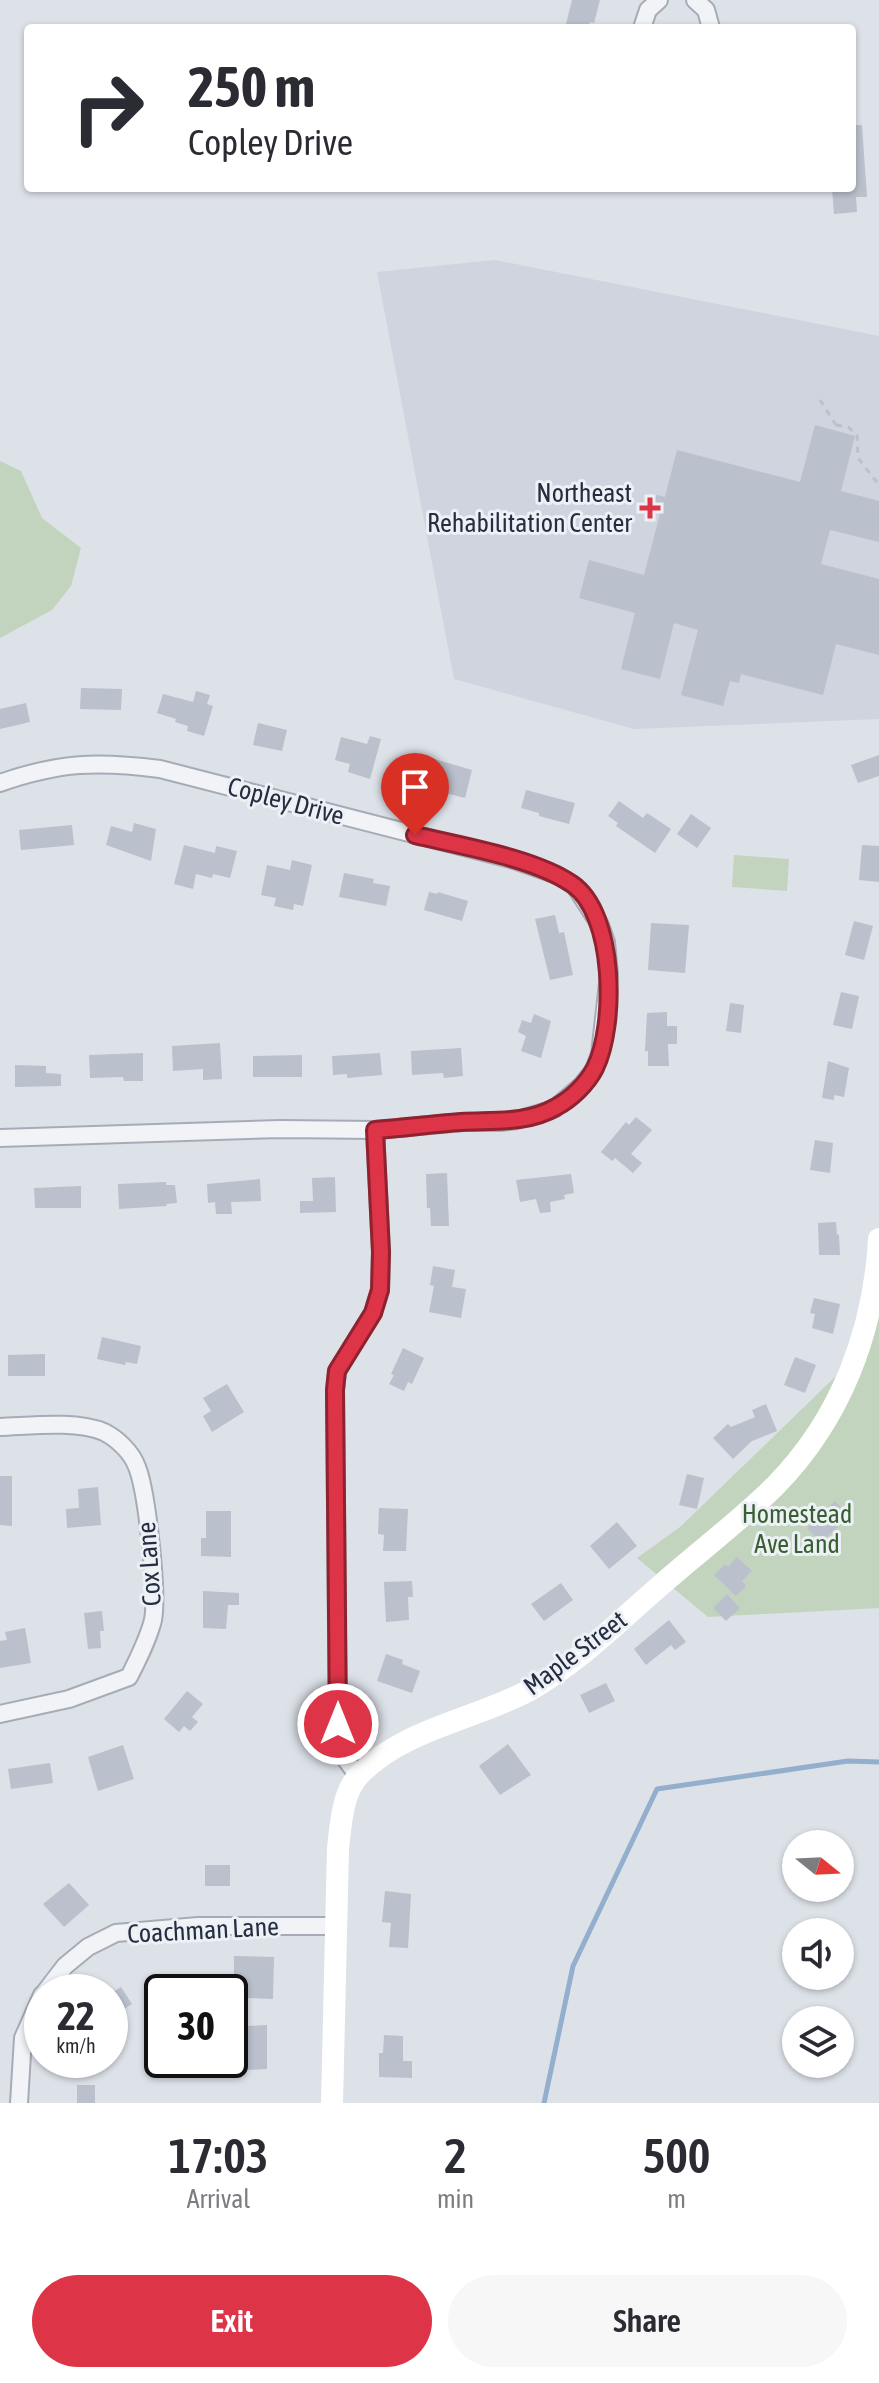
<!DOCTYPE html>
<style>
body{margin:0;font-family:"Asap Condensed",sans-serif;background:#f7f7f7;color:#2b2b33;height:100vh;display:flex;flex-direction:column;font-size:30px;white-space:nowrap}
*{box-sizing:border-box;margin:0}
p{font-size:26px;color:#7c7c81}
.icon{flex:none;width:44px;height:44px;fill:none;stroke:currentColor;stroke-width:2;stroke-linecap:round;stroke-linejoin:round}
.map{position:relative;height:2103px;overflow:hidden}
.drawer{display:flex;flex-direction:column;background:#fff;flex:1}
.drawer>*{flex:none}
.guide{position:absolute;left:24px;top:24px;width:832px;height:168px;border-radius:8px;box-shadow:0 2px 6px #0004;background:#fff;color:#2b2b33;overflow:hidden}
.needle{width:52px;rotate:108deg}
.controls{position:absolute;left:782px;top:1830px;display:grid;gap:16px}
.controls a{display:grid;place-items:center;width:72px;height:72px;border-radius:50%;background:#fff;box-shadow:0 2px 6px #0004;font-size:40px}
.speed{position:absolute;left:24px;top:1974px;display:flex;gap:16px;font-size:40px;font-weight:700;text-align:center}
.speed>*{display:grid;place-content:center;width:104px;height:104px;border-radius:50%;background:#fff;box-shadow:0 2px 6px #0004;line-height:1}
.speed small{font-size:20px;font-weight:400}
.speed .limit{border:4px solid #111;border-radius:12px;background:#fff;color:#111}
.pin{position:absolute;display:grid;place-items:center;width:68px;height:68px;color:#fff;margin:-82px -34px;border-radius:50% 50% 50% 0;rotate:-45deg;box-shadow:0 0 8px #0007}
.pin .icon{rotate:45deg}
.me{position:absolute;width:88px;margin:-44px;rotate:0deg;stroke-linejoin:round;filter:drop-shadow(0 0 6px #0008)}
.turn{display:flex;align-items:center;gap:28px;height:168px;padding:0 32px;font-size:36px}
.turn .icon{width:104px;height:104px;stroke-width:2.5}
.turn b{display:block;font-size:56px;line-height:68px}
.eta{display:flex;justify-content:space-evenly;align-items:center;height:136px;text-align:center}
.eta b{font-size:48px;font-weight:600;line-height:56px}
.button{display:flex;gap:16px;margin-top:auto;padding:16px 32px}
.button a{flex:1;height:92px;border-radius:48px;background:#dd3448;color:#fff;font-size:32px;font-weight:600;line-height:92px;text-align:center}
.button a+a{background:#f7f7f7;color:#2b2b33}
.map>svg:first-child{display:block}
</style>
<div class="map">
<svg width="879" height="2103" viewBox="0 0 879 2103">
<rect width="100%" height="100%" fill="#dde2e9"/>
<path fill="#cfd4de" d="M495 260 879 336V719L634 729 454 679 377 272Z"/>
<g fill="#c3d4be">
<path d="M0 461 21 471 42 518 81 548 71 586 52 610 0 638Z"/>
<path d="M734 855 789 859 787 891 732 887Z"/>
<path d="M879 1272V1608L708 1617 637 1558 680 1527 836 1376Z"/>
</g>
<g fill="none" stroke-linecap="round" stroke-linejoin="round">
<path stroke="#94aecd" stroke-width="5" d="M544 2103 573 1966 657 1789 848 1761 879 1762"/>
</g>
<g fill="#bac0cc">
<path d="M572 0H600L594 23 590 22 588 28H565Z"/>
<path d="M852 125H862L867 197H856L857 212 834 214 832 188H852Z"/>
<path d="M815 425 855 436 841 491 879 501V542L830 530 821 564 879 579V655L836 644 823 695 741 674 739 683 730 681 723 706 681 695 698 630 674 623 660 679 621 669 635 613 579 598 589 560 644 575 661 510 650 507 653 494 665 497 677 450 800 482Z"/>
<path d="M81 688 122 689 121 710 80 709Z"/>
<path d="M196 691 210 695 207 704 213 706 204 736 187 731 188 726 175 722 176 719 157 713 163 694 193 702Z"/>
<path d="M26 703 30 722 0 729V709Z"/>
<path d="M258 723 287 730 282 751 253 745Z"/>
<path d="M370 736 381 739 370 779 348 772 350 764 335 760 341 737 367 744Z"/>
<path d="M879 755V776L858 783 851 765Z"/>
<path d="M431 758 472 770 465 798 422 787Z"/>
<path d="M526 790 575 803 569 824 539 816V813L521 808Z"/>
<path d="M619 801 643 818 647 813 671 829 655 853 616 826 618 823 608 816Z"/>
<path d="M691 814 711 828 697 848 677 834Z"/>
<path d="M134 823 156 829 151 861 106 845 111 826 132 832Z"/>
<path d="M72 825 74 845 21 850 19 830Z"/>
<path d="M184 845 215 853 216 846 237 851 230 878 213 874 212 878 196 874 193 889 174 884Z"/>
<path d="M862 845 879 846V882L859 880Z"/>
<path d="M292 860 312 865 303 906 294 904 293 910 274 906 276 898 261 895 267 865 290 870Z"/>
<path d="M344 873 374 879 373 883 390 886 386 906 339 897Z"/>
<path d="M429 892 437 894 438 892 468 901 462 921 424 910Z"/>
<path d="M555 915 559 933 564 932 573 975 550 980 535 919Z"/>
<path d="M854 921 873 926 864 960 845 955Z"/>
<path d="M651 923 689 925 685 973 648 970Z"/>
<path d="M841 992 859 996 852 1029 833 1025Z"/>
<path d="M730 1003 744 1005 741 1033 726 1031Z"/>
<path d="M667 1012V1026H677V1044H668L669 1066H648V1051H645L647 1013Z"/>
<path d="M534 1014 551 1021 541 1058 521 1051 526 1036 518 1032 522 1020 531 1023Z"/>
<path d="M220 1043 222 1079 203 1080V1069L173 1071 172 1046Z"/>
<path d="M461 1048 463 1076 444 1078 443 1073 412 1075 411 1051Z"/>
<path d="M143 1053V1081H124L123 1077 90 1078 89 1055Z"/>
<path d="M380 1053 382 1075 347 1078V1074L333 1075 332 1056Z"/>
<path d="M302 1055V1077H253V1056Z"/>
<path d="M828 1061 849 1068 844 1097 834 1095V1100L822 1098Z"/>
<path d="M15 1065 46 1066V1073L61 1074V1086L15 1087Z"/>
<path d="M636 1117 652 1130 631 1154 642 1163 633 1173 615 1158 612 1161 601 1152 626 1122 629 1125Z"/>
<path d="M815 1140 833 1143 830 1173 810 1170Z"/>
<path d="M447 1173 449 1226H431L430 1208H427L426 1174Z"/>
<path d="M571 1174 574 1193 564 1195 565 1199 550 1202 551 1212 540 1213 536 1199 520 1202 516 1180Z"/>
<path d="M335 1177 336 1212 300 1213V1201H313L312 1178Z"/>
<path d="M260 1179 261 1201 231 1202 232 1214H216L215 1202 208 1203 207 1184Z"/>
<path d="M166 1182V1185H175L177 1203 166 1204 167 1206 119 1209 118 1184Z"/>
<path d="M81 1186V1208H35L34 1188Z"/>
<path d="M836 1222 837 1234 839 1235 840 1255H819L818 1223Z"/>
<path d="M433 1266 455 1270 452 1287 466 1289 461 1318 429 1312 434 1286 430 1285Z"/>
<path d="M814 1298 840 1304 833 1334 812 1328 815 1314 810 1313Z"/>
<path d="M102 1337 141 1346 137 1364 126 1362 125 1365 97 1359Z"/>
<path d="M403 1348 424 1358 412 1384 408 1382 404 1391 389 1384 394 1375 391 1374Z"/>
<path d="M45 1354V1376H8V1355Z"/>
<path d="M795 1357 816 1365 805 1393 784 1385Z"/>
<path d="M227 1384 244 1412 212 1432 203 1416 211 1411 203 1398Z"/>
<path d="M766 1404 777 1431 752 1441 733 1459 713 1438 728 1424 731 1427 755 1417 752 1410Z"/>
<path d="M687 1474 704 1478 697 1509 679 1505Z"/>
<path d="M0 1476H12V1526L0 1525Z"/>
<path d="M98 1487 101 1525 67 1528 66 1509 79 1508 78 1489Z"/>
<path d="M835 1501 849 1516 821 1542 807 1528Z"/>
<path d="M379 1508 408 1509 406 1551H383L384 1535 378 1534Z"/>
<path d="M206 1511H231V1557L201 1556V1538H206Z"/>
<path d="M617 1522 637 1546 609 1569 590 1546Z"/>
<path d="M737 1557 752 1571 742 1581 746 1586 736 1596 714 1575 725 1564 728 1567Z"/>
<path d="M412 1581 413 1597H408L409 1620 386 1622 384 1582Z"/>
<path d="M561 1583 573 1600 544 1621 531 1604Z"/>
<path d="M203 1591 239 1593V1605H228L226 1629 203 1628Z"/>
<path d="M727 1594 740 1608 726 1621 713 1608Z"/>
<path d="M102 1611 104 1631H100L101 1648 88 1649 84 1613Z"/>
<path d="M669 1620 686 1642 675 1650 671 1645 646 1665 634 1649Z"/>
<path d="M25 1628 31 1663 0 1668V1641L7 1640 5 1632Z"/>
<path d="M386 1654 403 1660 402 1664 420 1671 412 1693 377 1681Z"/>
<path d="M606 1683 615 1701 589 1713 580 1695Z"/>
<path d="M187 1691 203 1704 192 1717 198 1722 190 1731 184 1726 179 1732 164 1719Z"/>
<path d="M508 1744 531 1775 500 1795 479 1766Z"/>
<path d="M123 1745 134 1779 98 1791 88 1757Z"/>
<path d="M50 1763 53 1783 11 1789 8 1769Z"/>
<rect x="205" y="1865" width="25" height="21"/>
<path d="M69 1883 89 1905 64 1927 43 1904Z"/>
<path d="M385 1891 411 1894 408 1948 389 1947 391 1923 382 1922Z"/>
<path d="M234 1956 274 1957 273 1999 246 1998V1979H234Z"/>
<path d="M121 1987 132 2004 110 2018V1994Z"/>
<path d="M267 2025V2069L247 2070 248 2026Z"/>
<path d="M384 2035 403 2036V2061H412V2078L379 2077V2053H383Z"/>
<rect x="77" y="2085" width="18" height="18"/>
</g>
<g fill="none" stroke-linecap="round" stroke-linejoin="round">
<defs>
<g id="street">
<path d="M695 0 706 10 711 28"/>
<path d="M642 28 648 10 659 0"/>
<path d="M0 783C60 762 98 761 160 769L514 860 557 875 575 886 600 925 606 942 609 974 600 1054 594 1070 582 1085 554 1109 517 1120 500 1122H463L375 1130 280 1129 0 1138"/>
<path d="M0 1427C30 1426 76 1420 104 1432 118 1439 132 1453 137 1467 147 1492 158 1594 153 1620 148 1640 138 1659 129 1677L69 1699 0 1714"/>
<path d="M358 1776 338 1749 335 1390 337 1371 373 1313 380 1290 381 1252 375 1130"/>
<path d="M45 1992 65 1966 88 1947 116 1933 198 1926H336"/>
<path d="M19 2103 23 2038 42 1995"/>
</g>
</defs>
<use href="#street" stroke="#a6acb7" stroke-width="20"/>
<g stroke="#bcc0c8" stroke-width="3" stroke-dasharray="6 6" stroke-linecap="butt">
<path d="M820 400 836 425 834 430"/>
<path d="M836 425 848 427 857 435 858 458 879 485"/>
</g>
<use href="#street" stroke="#f1f3f7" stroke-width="16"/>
<path stroke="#fff" stroke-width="22" d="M332 2103 338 1848C341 1824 342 1792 360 1774 402 1730 475 1719 528 1691 577 1664 618 1622 661 1585 698 1552 740 1521 775 1486 841 1419 874 1331 879 1239"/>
</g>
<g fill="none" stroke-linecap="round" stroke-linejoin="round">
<defs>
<path id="route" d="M338 1724 335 1390 337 1371 373 1313 380 1290 381 1252 375 1130C404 1128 432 1124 461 1122 493 1120 527 1124 556 1107 571 1099 587 1084 595 1068 616 1026 616 914 572 884 534 858 461 846 415 835"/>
</defs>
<use href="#route" stroke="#90222f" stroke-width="20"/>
<use href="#route" stroke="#dd3448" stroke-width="14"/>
</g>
<path fill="#dd3448" stroke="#edf1f6" stroke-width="3" d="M646 496h8v8h8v8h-8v8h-8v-8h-8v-8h8z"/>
<g text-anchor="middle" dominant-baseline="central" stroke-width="6" stroke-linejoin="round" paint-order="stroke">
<g font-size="26" fill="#252e41" stroke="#edf1f6" text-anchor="end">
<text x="632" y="493">Northeast<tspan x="632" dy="30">Rehabilitation Center</tspan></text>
</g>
<g font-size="26" fill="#252e41" stroke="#edf1f6">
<text transform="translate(286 801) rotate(15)">Copley Drive</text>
<text transform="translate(149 1564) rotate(-94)">Cox Lane</text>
<text transform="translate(575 1653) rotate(-37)">Maple Street</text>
<text transform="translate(203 1930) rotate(-3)">Coachman Lane</text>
</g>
<g font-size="26" fill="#385f31" stroke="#edf1f6">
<text x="797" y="1514">Homestead<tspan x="797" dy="30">Ave Land</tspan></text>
</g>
</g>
</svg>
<div class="controls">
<a><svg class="needle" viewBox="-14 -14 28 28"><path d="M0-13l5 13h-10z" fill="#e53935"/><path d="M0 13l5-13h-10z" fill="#7c7c81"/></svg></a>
<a><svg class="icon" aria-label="sound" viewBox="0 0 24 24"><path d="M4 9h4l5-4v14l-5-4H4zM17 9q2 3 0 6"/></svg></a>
<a><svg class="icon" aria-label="layers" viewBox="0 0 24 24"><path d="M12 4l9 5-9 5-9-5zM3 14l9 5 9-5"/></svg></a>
</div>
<div class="speed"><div>22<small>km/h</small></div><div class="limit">30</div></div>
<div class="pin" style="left:415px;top:835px;background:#d93025"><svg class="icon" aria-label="arrive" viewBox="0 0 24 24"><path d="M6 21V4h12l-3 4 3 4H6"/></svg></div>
<svg class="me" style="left:338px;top:1724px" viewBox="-20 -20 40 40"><circle r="17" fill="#dd3448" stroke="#fff" stroke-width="3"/><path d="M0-11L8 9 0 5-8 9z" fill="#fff"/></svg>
<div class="guide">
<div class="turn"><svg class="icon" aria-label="right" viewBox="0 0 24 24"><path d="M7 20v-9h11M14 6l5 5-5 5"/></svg><div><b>250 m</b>Copley Drive</div></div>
</div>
</div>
<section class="drawer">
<div class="eta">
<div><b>17:03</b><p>Arrival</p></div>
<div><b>2</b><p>min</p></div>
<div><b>500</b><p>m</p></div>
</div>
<div class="button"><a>Exit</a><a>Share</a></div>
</section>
